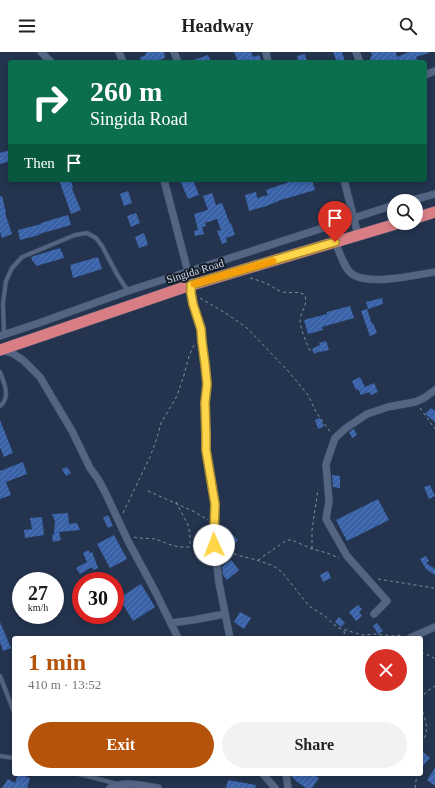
<!DOCTYPE html>
<meta charset="utf-8">
<style>
body{margin:0;font-family:Georgia,serif;background:#f2f2f2;color:#222;height:100vh;display:flex;flex-direction:column;font-size:15px;white-space:nowrap}
*{box-sizing:border-box;margin:0}
p{font-size:13px;color:#767676}
.icon{flex:none;width:22px;height:22px;fill:none;stroke:currentColor;stroke-width:2;stroke-linecap:round;stroke-linejoin:round}
.map{position:relative;flex:1;overflow:hidden}
.sheet{position:absolute;left:12px;top:584px;width:411px;height:140px;display:flex;flex-direction:column;background:#fff;border-radius:4px;box-shadow:0 2px 6px #0003}
.sheet>*{flex:none}
.guide{position:absolute;left:8px;top:8px;width:419px;height:122px;border-radius:4px;box-shadow:0 2px 6px #0003;background:#0b6e4f;color:#fff;overflow:hidden}
.controls{position:absolute;left:387px;top:142px;display:grid;gap:8px}
.controls a{display:grid;place-items:center;width:36px;height:36px;border-radius:50%;background:#fff;box-shadow:0 2px 6px #0003;font-size:20px}
.speed{position:absolute;left:12px;top:520px;display:flex;gap:8px;font-size:20px;font-weight:700;text-align:center}
.speed>*{display:grid;place-content:center;width:52px;height:52px;border-radius:50%;background:#fff;box-shadow:0 2px 6px #0003;line-height:1}
.speed small{font-size:10px;font-weight:400}
.speed .limit{border:6px solid #d22;background:#fff;color:#111}
.pin{position:absolute;display:grid;place-items:center;width:34px;height:34px;color:#fff;margin:-41px -17px;border-radius:50% 50% 50% 0;rotate:-45deg;box-shadow:0 0 4px #0007}
.pin .icon{rotate:45deg}
.me{position:absolute;width:44px;margin:-22px;rotate:358deg;stroke-linejoin:round;filter:drop-shadow(0 0 3px #0008)}
.turn{display:flex;align-items:center;gap:14px;height:84px;padding:0 16px;font-size:18px}
.turn .icon{width:52px;height:52px;stroke-width:2.5}
.turn b{display:block;font-size:28px;line-height:34px}
.then{display:flex;align-items:center;height:38px;padding:0 16px;background:#0003;gap:8px;font-size:15px}
.round{display:grid;place-items:center;flex:none;width:42px;height:42px;border-radius:21px;background:#f2f2f2}
.summary{display:flex;align-items:center;justify-content:space-between;height:68px;padding:0 16px}
h1{font-size:24px;font-weight:700;line-height:30px;color:#b45309}
.primary-button{display:flex;gap:8px;margin-top:auto;padding:8px 16px}
.primary-button a{flex:1;height:46px;border-radius:24px;background:#b45309;color:#fff;font-size:16px;font-weight:700;line-height:46px;text-align:center}
.primary-button a+a{background:#f2f2f2;color:#222}
header{display:flex;justify-content:space-between;align-items:center;height:52px;padding:0 16px;background:#fff;font-size:18px;font-weight:700}
.map>svg:first-child{display:block}
</style>
<header><svg class="icon" aria-label="menu" viewBox="0 0 24 24"><path d="M4 6h16M4 12h16M4 18h16"/></svg>Headway<svg class="icon" aria-label="search" viewBox="0 0 24 24"><circle cx="10" cy="10" r="6"/><path d="M15 15l6 6"/></svg></header>
<div class="map">
<svg width="435" height="736" viewBox="0 0 435 736">
<defs>
<pattern id="building-hatch" width="6" height="6" patternUnits="userSpaceOnUse"><rect width="6" height="6" fill="#3962a9"/><path d="M-1 1l2-2M0 6l6-6M5 7l2-2" fill="none" stroke="#5578b5"/></pattern>
</defs>
<rect width="100%" height="100%" fill="#24344f"/>
<g fill="url(#building-hatch)">
<path d="M146 0H164L165 6 153 10H141L140 5 145 4V2L147 1Z"/>
<path d="M234 0H251L253 5 259 3 262 10H238Z"/>
<path d="M333 0H342L345 9 337 10Z"/>
<path d="M371 0H396L397 5 409 0H429V1L416 5 418 10H371L370 5 372 4Z"/>
<path d="M305 2 307 10H299L297 4Z"/>
<path d="M208 3 211 10H191V9Z"/>
<path d="M10 98V109L0 112V101Z"/>
<path d="M59 128H71L73 136 72 137 81 158 71 162Z"/>
<path d="M180 128H193L199 143 188 147Z"/>
<path d="M295 128H312L315 138 281 148 264 155H263L249 159 245 143 256 140 257 146 268 143 266 138Z"/>
<path d="M128 139 132 151 124 154 120 142Z"/>
<path d="M212 141 216 153 222 151 230 172 231 171 235 183 226 186 227 190 222 192 217 179 221 178 217 167 205 171 206 174 202 175 204 182 195 184 194 179 198 178 194 162 208 158 203 144Z"/>
<path d="M0 144H2L6 161H5L12 182 2 186 0 180Z"/>
<path d="M136 161 140 171 131 175 127 164Z"/>
<path d="M68 163 71 173 39 182V183L20 188 18 178 41 172V171Z"/>
<path d="M144 181 148 193 139 196 135 185Z"/>
<path d="M60 196 61 200 62 199 64 206 36 214 34 210H33L31 205Z"/>
<path d="M98 205 102 217 73 226 70 213Z"/>
<path d="M382 246 383 252 368 257 366 250Z"/>
<path d="M350 254 354 266 322 275 323 278 308 282 304 268 327 262V260Z"/>
<path d="M367 257 372 272 373 271 377 281 370 284 361 259Z"/>
<path d="M326 289 329 298 320 300V299L314 302 312 297 320 293 319 291Z"/>
<path d="M360 325 365 335 374 331 378 340 371 343 369 340 361 343 358 337 356 338 352 329Z"/>
<path d="M431 356 435 359V370L425 362Z"/>
<path d="M320 366 324 374 318 377 315 368Z"/>
<path d="M0 368 13 401 4 405 0 395Z"/>
<path d="M354 377 357 383 352 386 349 380Z"/>
<path d="M23 410 27 422 6 430 11 443 0 447V419Z"/>
<path d="M67 415 71 421 66 424 62 417Z"/>
<path d="M332 423 340 424V436L333 435Z"/>
<path d="M430 433 435 444 429 447 424 435Z"/>
<path d="M378 447 389 468 347 489 336 468Z"/>
<path d="M68 461 69 472 77 471 80 478 59 480 61 488 53 490 52 483 54 482 55 469 52 462Z"/>
<path d="M108 463 113 474 108 476 103 466Z"/>
<path d="M42 465 44 483 25 486 24 478 32 477 30 466Z"/>
<path d="M227 478 238 488 231 496 220 486Z"/>
<path d="M114 483 127 507 110 516 97 492Z"/>
<path d="M88 498 90 501 92 500 98 516 93 518 92 515 80 522 76 516 87 510 83 501Z"/>
<path d="M426 504 429 509 426 511 435 517V523L426 517 420 507Z"/>
<path d="M231 508 239 518 227 528 223 523 222 515Z"/>
<path d="M328 519 331 526 323 530 320 523Z"/>
<path d="M141 532 155 555 133 569 119 546Z"/>
<path d="M358 553 362 557 359 560 362 564 356 569 349 560Z"/>
<path d="M240 560 251 566 244 577 234 570Z"/>
<path d="M339 565 345 571 341 575 335 570Z"/>
<path d="M0 570 11 596 3 599 0 590Z"/>
<path d="M377 571 383 579 378 582 373 574Z"/>
<path d="M421 698 430 706 421 716Z"/>
<path d="M435 716V734L427 728Z"/>
<path d="M18 722 30 726 27 736H2L8 727 15 731Z"/>
<path d="M291 722H313L319 726 312 736H306L296 729 291 724Z"/>
<path d="M228 728 256 733 255 736H226Z"/>
</g>
<g fill="none" stroke-linecap="round" stroke-linejoin="round">
<defs>
<g id="service">
<path d="M4 283 3 251 6 229 12 216 22 205 75 183 87 181 96 186 102 194 118 224 128 239"/>
<path d="M0 320C4 330 11 346 0 354"/>
<path d="M0 624 14 660"/>
<path d="M0 704 14 706"/>
<path d="M79 722 118 732"/>
</g>
<g id="minor">
<path d="M41 0 51 10"/>
<path d="M119 0 123 10"/>
<path d="M174 0 178 10"/>
<path d="M266 0 268 10"/>
<path d="M356 0 360 10"/>
<path d="M425 23 435 19"/>
<path d="M164 128 188 220 191 233V241L193 252 201 277 202 290 205 312 207 333 205 351 206 383V398L215 452 214 487 219 531 230 586"/>
<path d="M344 128 358 183"/>
<path d="M409 149 435 142"/>
<path d="M335 190C340 200 343 215 352 222 368 234 416 223 435 220"/>
<path d="M0 284 39 271 128 239 394 153"/>
<path d="M1 298 12 301 23 308 40 325 72 379 90 416 98 427 105 440 128 489 155 539 178 586"/>
<path d="M374 562 387 549 347 504 326 467 329 449 326 412 335 386 346 376 367 362 388 355 415 350 424 346 435 338"/>
<path d="M171 571 193 568 225 562"/>
<path d="M410 586 435 575"/>
<path d="M263 722 275 736"/>
<path d="M286 722 288 736"/>
<path d="M110 736C125 729 142 733 158 736"/>
</g>
<g id="trunk">
<path d="M416 166 435 160"/>
<path d="M0 298 182 236 399 171"/>
</g>
</defs>
<use href="#service" stroke="#435168" stroke-width="5"/>
<use href="#minor" stroke="#435168" stroke-width="8"/>
<use href="#trunk" stroke="#435168" stroke-width="12"/>
<g stroke="#808da3" stroke-width="1" stroke-dasharray="3 3" stroke-linecap="butt">
<path d="M250 226C257 228 265 230 271 234 275 236 278 239 283 240 291 242 296 238 305 243 308 254 301 258 300 268 300 277 307 292 311 301"/>
<path d="M200 246 227 262 247 276 289 320 308 343 316 360 331 381"/>
<path d="M420 356 435 377"/>
<path d="M148 439 195 460 208 468"/>
<path d="M176 450 188 473 190 482V494"/>
<path d="M123 461 150 405 157 386 161 371 177 344 184 323 189 304 195 291"/>
<path d="M134 485 137 486 156 487 171 493 179 495H188L199 492 208 493"/>
<path d="M223 497 237 503 253 507 271 513 275 515 282 520 309 554 326 565 332 571 339 576 362 583 376 582 392 584 403 583"/>
<path d="M312 497V478L318 437"/>
<path d="M258 508 287 488H292L312 497 327 501 339 506"/>
<path d="M378 527 434 536"/>
<path d="M344 579 345 586"/>
<path d="M421 600 432 605 435 607"/>
<path d="M421 648 426 640 435 634"/>
<path d="M421 654C425 668 431 678 421 692"/>
<path d="M415 736 417 722"/>
</g>
<use href="#service" stroke="#536583" stroke-width="3.5"/>
<use href="#minor" stroke="#536583" stroke-width="7"/>
<use href="#trunk" stroke="#d87e84" stroke-width="11"/>
</g>
<g fill="none" stroke-linecap="round" stroke-linejoin="round">
<defs>
<path id="route" d="M214 493V486L215 452 206 398V383L205 351 207 332 205 312 202 290 201 277 193 252 191 241V233L335 190"/>
</defs>
<use href="#route" stroke="#a68a30" stroke-width="10"/>
<use href="#route" stroke="#ffd54a" stroke-width="7"/>
<path stroke="#f59e0b" stroke-width="7" d="M194 232 273 209"/>
</g>
<g text-anchor="middle" dominant-baseline="central" stroke-width="4" stroke-linejoin="round" paint-order="stroke">
<g font-size="11" fill="#d1dbed" stroke="#141c28">
<text transform="translate(195 219) rotate(-17)">Singida Road</text>
</g>
</g>
</svg>
<div class="controls">
<a><svg class="icon" aria-label="search" viewBox="0 0 24 24"><circle cx="10" cy="10" r="6"/><path d="M15 15l6 6"/></svg></a>
</div>
<div class="speed"><div>27<small>km/h</small></div><div class="limit">30</div></div>
<div class="pin" style="left:335px;top:190px;background:#d93025"><svg class="icon" aria-label="arrive" viewBox="0 0 24 24"><path d="M6 21V4h12l-3 4 3 4H6"/></svg></div>
<svg class="me" style="left:214px;top:493px" viewBox="-20 -20 40 40"><circle r="19" fill="#fff"/><path d="M0-13L10 11 0 6-10 11z" fill="#ffd54a"/></svg>
<div class="guide">
<div class="turn"><svg class="icon" aria-label="right" viewBox="0 0 24 24"><path d="M7 20v-9h11M14 6l5 5-5 5"/></svg><div><b>260 m</b>Singida Road</div></div>
<div class="then">Then<svg class="icon" aria-label="arrive" viewBox="0 0 24 24"><path d="M6 21V4h12l-3 4 3 4H6"/></svg></div>
</div>
<section class="sheet">
<div class="summary"><div><h1>1 min</h1><p>410 m · 13:52</p></div><a class="round" style="background:#d93025;color:#fff"><svg class="icon" aria-label="close" viewBox="0 0 24 24"><path d="M6 6l12 12M18 6L6 18"/></svg></a></div>
<div class="primary-button"><a>Exit</a><a>Share</a></div>
</section>
</div>
